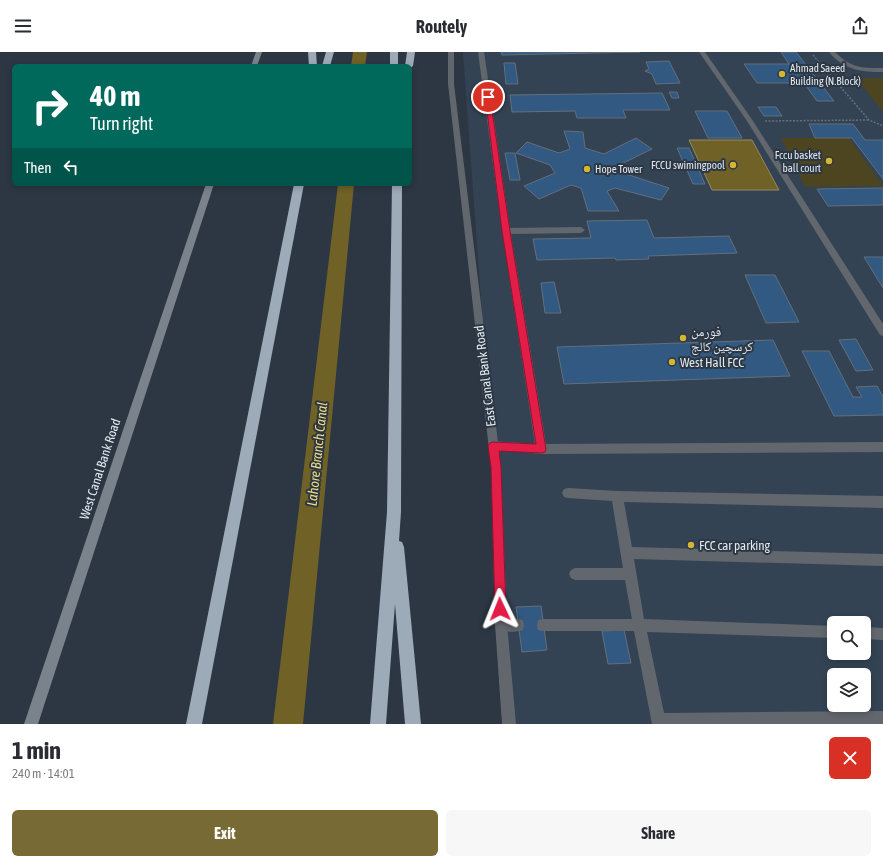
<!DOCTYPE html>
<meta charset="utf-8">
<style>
body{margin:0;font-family:"Asap Condensed","Noto Naskh Arabic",sans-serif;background:#f7f7f7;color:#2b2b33;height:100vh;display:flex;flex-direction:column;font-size:15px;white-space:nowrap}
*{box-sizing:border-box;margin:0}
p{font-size:13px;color:#7c7c81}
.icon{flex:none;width:22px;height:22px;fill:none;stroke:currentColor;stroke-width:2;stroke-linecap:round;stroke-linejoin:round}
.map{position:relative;height:672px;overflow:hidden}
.drawer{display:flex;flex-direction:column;background:#fff;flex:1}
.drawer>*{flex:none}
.hud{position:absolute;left:12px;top:12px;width:400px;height:122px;border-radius:6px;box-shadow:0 2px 6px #0003;background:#00695c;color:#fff;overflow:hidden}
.tools{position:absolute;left:827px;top:564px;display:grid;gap:8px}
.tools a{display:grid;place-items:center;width:44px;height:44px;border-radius:6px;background:#fff;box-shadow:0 2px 6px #0003;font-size:20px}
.pin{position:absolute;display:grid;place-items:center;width:34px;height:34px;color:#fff;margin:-17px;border:2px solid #fff;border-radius:50%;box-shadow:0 1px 4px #0007}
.me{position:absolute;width:44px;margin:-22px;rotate:358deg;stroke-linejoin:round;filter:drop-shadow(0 0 3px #0008)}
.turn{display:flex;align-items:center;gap:14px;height:84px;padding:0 12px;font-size:18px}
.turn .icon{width:52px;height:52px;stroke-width:2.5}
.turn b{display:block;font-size:28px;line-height:34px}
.then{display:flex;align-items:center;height:38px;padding:0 12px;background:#0003;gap:8px;font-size:15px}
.round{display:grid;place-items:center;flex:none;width:42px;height:42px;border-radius:6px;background:#f7f7f7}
.head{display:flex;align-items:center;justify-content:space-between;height:68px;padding:0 12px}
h1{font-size:24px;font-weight:700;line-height:30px}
.button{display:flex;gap:8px;margin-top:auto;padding:8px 12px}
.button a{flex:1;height:46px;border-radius:6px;background:#776a34;color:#fff;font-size:16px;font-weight:700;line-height:46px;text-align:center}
.button a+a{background:#f7f7f7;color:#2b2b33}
header{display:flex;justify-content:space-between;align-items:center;height:52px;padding:0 12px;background:#fff;font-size:18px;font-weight:700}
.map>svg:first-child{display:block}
</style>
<header><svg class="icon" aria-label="menu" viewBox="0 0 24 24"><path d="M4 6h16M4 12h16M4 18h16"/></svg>Routely<svg class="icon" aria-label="share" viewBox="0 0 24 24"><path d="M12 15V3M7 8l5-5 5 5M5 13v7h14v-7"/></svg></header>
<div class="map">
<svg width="883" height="672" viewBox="0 0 883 672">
<rect width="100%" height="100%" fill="#2c3743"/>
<path fill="#344353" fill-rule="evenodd" d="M463 0H883V672H512ZM834 571H864V601H834ZM834 623H864V653H834Z"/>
<g fill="#4d4420">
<path d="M856 26H883V60Z"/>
<path d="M781 86H849L883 134 805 135Z"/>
</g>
<path fill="#706226" stroke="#928a63" d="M689 88H752L779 138H712Z"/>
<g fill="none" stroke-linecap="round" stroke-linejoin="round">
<g fill="#706226" fill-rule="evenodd">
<path d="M353 0H367L365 14H351Z"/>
<path d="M338 132H354L303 672H273Z"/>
</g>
</g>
<g fill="#315981" stroke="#636f7c">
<path d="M501 0H640L502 3Z"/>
<path d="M781 0H796L834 49H817L804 31H757L744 12H789Z"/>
<path d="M669 9 680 31 656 32 652 22 645 19 649 17 646 10Z"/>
<path d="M504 11H515L518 32H506Z"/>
<path d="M669 40H677L679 46H672Z"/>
<path d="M662 41 670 58H623L626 66H577L575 59 512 60 510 43Z"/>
<path d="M758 55H776L782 64H764Z"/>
<path d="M695 59H727L742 86H708Z"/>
<path d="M809 72H853L865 88H883V127L852 86H815Z"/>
<path d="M564 79 583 80 585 96 604 102 636 86 652 97 619 113 623 121 669 136 661 148 615 136 607 139 619 159H588L581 136 571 133 539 147 524 134 555 121 550 113 516 101 527 90 559 101 570 97Z"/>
<path d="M677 96H689L705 132H693Z"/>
<path d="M505 101H515L520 128H510Z"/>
<path d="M883 136V153L828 154 817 137Z"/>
<path d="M647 168 654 186 729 184 737 201 648 204 649 207 616 208 615 206 537 208 533 187 591 186 587 169Z"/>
<path d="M864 205H883V236Z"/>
<path d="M745 223H775L799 270 766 271Z"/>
<path d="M554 230 561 261H545L541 231Z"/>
<path d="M856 287 873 318 856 319 839 288Z"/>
<path d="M773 288 790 324 564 332 557 295Z"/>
<path d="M802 299H829L853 345H862L856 335 877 334 883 345V363L834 364Z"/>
<path d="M541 554 547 598 522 600 516 555Z"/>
<path d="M624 578 631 611 608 612 602 579Z"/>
</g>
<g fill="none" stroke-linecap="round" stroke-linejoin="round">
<g stroke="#656f79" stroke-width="1.5" stroke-dasharray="2 1.5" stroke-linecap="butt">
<path d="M813 3 869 68 883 74"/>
<path d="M765 69 869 68"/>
</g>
<g fill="#62676d" fill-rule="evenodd">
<path d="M478 0H484L510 176 581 175 585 178 581 181 511 182 546 392 883 390V400L541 402 489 397 488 394 489 391 493 389 535 392 502 179Z"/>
<path d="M699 0H705L753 69 883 272V284L880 283 747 69Z"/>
<path d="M829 0H835C851 16 861 16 883 16V20C861 20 844 18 829 0Z"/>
<path d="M568 436 617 439 883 444V456L624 450 632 495 883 502V514L634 507 644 567 834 574V586L647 580 664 661 883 659V672H652L634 579H543L538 578 537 573 538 568 543 567H632L625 528H575L571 526 569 522 571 518 575 516H623L612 449 568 446 564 445 562 441 564 437Z"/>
<path d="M501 566 518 567 523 568 524 573 523 578C515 581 504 580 496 577L495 572 496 567Z"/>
<path d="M864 575 883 576V588L864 587Z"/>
</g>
<path fill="#62676d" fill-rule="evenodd" d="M448 0H454V32L501 415 507 572 516 672H502L495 572 491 415 448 32Z"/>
<g fill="#7a838c" fill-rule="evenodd">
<path d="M256 0H262L257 14H251Z"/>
<path d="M206 132H214L38 672H24Z"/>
</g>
<g fill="#9daab8" fill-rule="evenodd">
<path d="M308 0H316L317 14H309Z"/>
<path d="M326 0H334L330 14H322Z"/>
<rect x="390" y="0" width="8" height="14"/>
<path d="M407 0H415L413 14 410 16V14H405Z"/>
<path d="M294 132H304L202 672H186Z"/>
<path d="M392 132H402L401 460 399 489 402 490 404 495 421 672H405L395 552 386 672H370L387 460Z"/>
</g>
</g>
<path fill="#e11d48" stroke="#92132f" d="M485 43 490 45 510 179 546 397 545 400 542 401 499 399 501 415 506 557 504 561 500 562 496 561 495 557 491 415 488 394 490 391 493 390 536 392 502 179Z"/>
<g fill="#d3b635" stroke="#2c3743" stroke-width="1.5">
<circle cx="782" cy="22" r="4"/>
<circle cx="829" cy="109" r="4"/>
<circle cx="733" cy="113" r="4"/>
<circle cx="587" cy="117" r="4"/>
<circle cx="683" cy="286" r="4"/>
<circle cx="672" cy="310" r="4"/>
<circle cx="691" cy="493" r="4"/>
</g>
<g text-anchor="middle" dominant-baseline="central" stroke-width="4" stroke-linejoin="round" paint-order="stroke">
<g font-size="11" fill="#e1e8f0" stroke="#2c3743" text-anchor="start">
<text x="790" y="16">Ahmad Saeed<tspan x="790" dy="13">Building (N.Block)</tspan></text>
<text x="821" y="103" text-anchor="end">Fccu basket<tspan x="821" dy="13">ball court</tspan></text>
<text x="725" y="113" text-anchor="end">FCCU swimingpool</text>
<text x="595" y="117">Hope Tower</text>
</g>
<g font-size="13" fill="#e1e8f0" stroke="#2c3743" text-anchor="start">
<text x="691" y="279">فورمن<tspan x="691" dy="15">کرسچین کالج</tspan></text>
<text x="680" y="310">West Hall FCC</text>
<text x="699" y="493">FCC car parking</text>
</g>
<g font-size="13" fill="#e1e8f0" stroke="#2c3743">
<text transform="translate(485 324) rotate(-97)">East Canal Bank Road</text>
<text transform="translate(100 417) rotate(-72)">West Canal Bank Road</text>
</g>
<g font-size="14" font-style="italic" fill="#f0db84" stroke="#2c3743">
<text transform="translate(317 402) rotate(-84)">Lahore Branch Canal</text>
</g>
</g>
</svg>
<div class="tools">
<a><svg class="icon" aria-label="search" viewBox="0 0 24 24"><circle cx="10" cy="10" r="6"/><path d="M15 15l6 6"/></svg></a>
<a><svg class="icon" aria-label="layers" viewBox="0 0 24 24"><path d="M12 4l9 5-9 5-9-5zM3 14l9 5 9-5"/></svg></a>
</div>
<div class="pin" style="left:488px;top:45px;background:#d93025"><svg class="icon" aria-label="arrive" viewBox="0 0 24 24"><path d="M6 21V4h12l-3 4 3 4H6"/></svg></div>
<svg class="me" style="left:500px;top:557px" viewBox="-20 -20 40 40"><path d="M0-17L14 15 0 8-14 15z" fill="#e11d48" stroke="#fff" stroke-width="4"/></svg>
<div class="hud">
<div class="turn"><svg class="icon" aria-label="right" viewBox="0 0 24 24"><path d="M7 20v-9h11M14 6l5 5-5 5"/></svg><div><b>40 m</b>Turn right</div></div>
<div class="then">Then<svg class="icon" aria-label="left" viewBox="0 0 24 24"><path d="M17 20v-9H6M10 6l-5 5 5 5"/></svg></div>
</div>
</div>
<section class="drawer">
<div class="head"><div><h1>1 min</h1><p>240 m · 14:01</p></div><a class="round" style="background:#d93025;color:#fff"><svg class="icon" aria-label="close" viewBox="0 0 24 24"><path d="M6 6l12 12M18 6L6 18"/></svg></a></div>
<div class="button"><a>Exit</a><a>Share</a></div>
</section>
